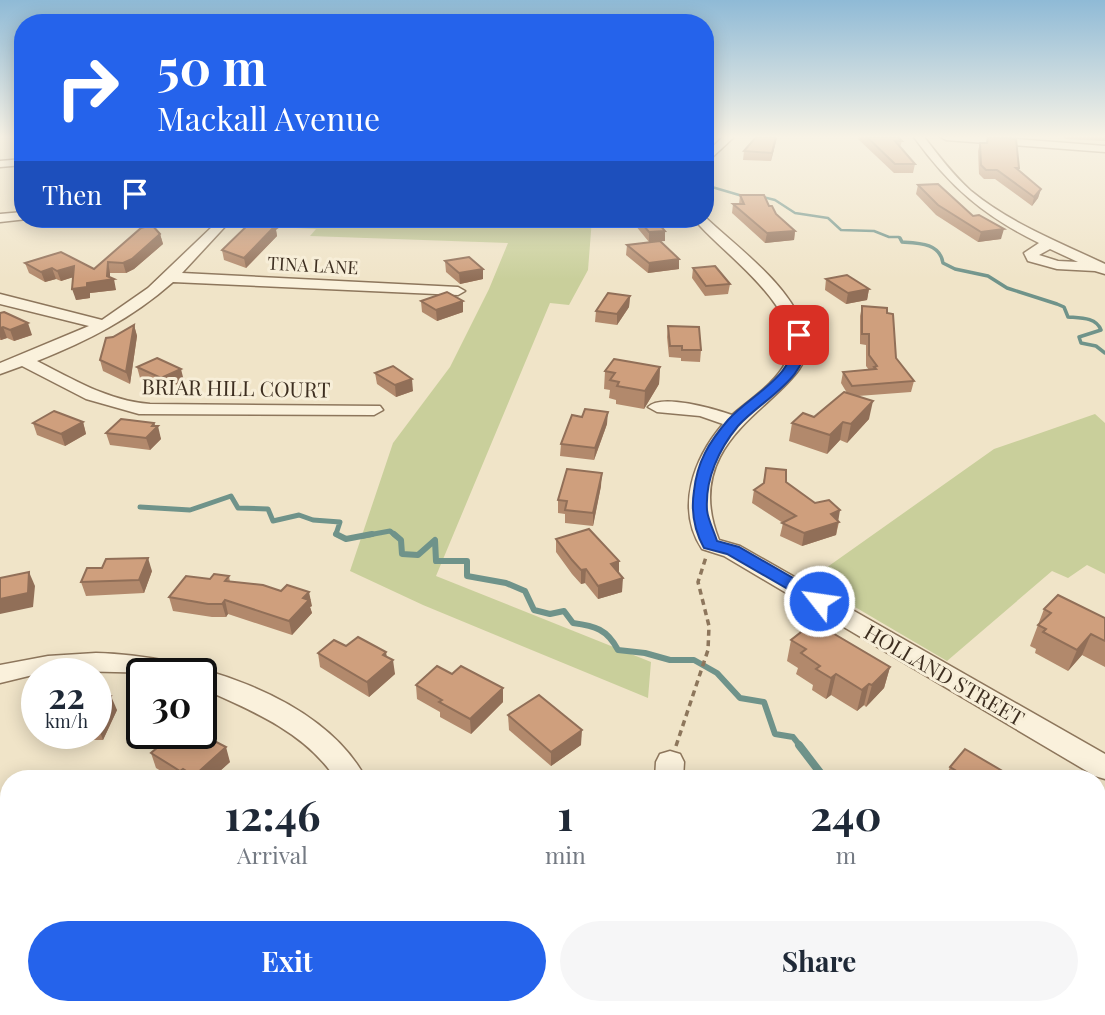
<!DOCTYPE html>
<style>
body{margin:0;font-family:"Playfair Display",serif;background:#f6f6f7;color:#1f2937;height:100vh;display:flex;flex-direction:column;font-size:26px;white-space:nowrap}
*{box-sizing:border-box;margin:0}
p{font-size:23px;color:#747a83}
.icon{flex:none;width:38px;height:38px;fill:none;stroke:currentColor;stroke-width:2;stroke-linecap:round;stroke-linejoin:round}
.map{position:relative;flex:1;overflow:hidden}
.details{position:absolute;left:0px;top:770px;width:1106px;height:245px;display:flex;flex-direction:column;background:#fff;border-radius:28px 28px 0 0;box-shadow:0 4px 18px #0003}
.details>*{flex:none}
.hud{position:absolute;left:14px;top:14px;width:700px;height:214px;border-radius:28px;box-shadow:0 4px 18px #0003;background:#2563eb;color:#fff;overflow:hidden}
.speed{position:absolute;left:21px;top:658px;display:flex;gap:14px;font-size:35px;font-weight:700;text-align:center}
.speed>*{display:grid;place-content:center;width:91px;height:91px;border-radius:50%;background:#fff;box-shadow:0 4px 18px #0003;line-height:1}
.speed small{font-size:18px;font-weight:400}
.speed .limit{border:4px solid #111;border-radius:10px;background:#fff;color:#111}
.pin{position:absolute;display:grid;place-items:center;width:60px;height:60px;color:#fff;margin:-30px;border-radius:14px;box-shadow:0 4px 10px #0006}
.me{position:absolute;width:77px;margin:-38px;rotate:300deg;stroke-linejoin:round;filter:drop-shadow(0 0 5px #0008)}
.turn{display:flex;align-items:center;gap:24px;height:147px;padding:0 28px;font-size:32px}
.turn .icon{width:91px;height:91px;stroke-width:2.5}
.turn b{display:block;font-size:49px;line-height:60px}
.then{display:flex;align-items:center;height:66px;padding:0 28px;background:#0003;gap:14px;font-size:26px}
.eta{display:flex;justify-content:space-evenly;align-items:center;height:119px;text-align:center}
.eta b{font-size:42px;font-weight:700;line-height:49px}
.action{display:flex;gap:14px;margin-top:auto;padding:14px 28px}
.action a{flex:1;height:80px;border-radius:42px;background:#2563eb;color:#fff;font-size:28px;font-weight:700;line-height:80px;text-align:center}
.action a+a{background:#f6f6f7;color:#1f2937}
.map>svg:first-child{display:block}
</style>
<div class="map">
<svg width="1105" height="1015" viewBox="0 0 1105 1015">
<rect width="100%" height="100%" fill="#f0e4c8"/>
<g fill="#c9cf9b">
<path d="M397 219H592L588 270 569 305 550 303 436 576 651 662 648 698 423 605 350 571 393 443 450 367 489 289 508 243 310 236 316 229 234 225 333 228Z"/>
<path d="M1095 414 1105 423V574L1087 565 1068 578 1052 571 947 661 809 580 994 449Z"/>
</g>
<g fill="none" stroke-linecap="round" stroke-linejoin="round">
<g stroke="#6f938a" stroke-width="2.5">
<path d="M705 185 746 197"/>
<path d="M759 196 775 200 795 213 828 218 841 230 874 231 889 237H899L901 240"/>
</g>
<path stroke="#6f938a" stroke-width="3.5" d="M900 238 902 242C919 243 940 243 943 263L955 269 988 276 1007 288 1057 304 1064 307 1068 317C1080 318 1096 317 1101 330L1079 337 1081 343 1096 346 1105 353"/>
<g stroke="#6f938a" stroke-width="5">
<path d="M140 507 190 510 231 496 238 508 268 509 273 521 299 515 313 520 340 522 336 534 340 536"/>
<path d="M363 536 390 531 396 536"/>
</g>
<g stroke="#6f938a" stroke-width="6">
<path d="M336 534 346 539 372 534"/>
<path d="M394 534 401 540 402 554 418 555 435 540 436 561H467V576L506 583 525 591 534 610 550 614 564 611 573 623C595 626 607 629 618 650L645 653 670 660H694L717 673 740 698 764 702 775 734 793 737 801 747"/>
</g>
<g stroke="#6f938a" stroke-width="8">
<path d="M799 745 825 779"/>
<path d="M1013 1006 1021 1015"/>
</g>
<defs>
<g id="minor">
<path d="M723 137H734L705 164V154Z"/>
<path d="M914 137H924C939 156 953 175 971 191 1011 224 1059 242 1105 264V274L1095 271 1057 269 1028 261 1024 253 1039 243C984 216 950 187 914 137ZM1050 249 1078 262 1058 261 1039 255Z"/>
<path d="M941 137H989L1105 146V152L946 140Z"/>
<path d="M23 159V165L0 167V161Z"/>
<path d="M23 212V219H27L0 222V214Z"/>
<path d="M705 217C740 250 792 286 806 334 825 397 672 422 719 540L740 546 1105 754V779L1095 776 724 556 702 549C675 508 694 458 723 424L700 416 657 412 648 407C661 393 715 409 732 415 750 399 775 384 786 362 812 313 720 252 694 219Z"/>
<path d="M164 219H232L182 273 458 287 465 291 458 295 173 282C132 318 88 341 37 361 73 379 108 401 150 404L380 406 383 410 374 415 139 414 86 399 22 366 0 374V363L89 326 0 304V294L102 320 148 288 214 225 170 223Z"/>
<path d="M96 653C185 655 322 694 366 779H336C305 732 251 710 201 688V674L72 671 37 674 0 683V665L48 656Z"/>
<path d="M670 751 680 754 684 762 683 779H655L656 762 660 754Z"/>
<rect x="638" y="1006" width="36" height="9"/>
</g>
</defs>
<use href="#minor" stroke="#8d765c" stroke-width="3"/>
<path stroke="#8d765c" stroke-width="3.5" stroke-dasharray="6 4.5" stroke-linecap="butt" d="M676 746 708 650 709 626 698 582 706 557"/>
<use href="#minor" fill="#faf1dc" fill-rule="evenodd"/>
</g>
<g fill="#b2896c">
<path d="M777 137 771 161 743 160 744 151Z"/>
<path d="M859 137H898L902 141 900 147 915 164 913 173H894L858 139Z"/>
<path d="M988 137 1019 168V170L1041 189 1038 198 1032 206 995 179H984L979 174 978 151 980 143H987Z"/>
<path d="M1063 137H1105V141L1065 139Z"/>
<path d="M918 185 973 216 1001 239 978 242 936 215 916 194Z"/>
<path d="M740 195 769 206 776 214 795 231 794 240 765 243 732 213 733 204H739Z"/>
<path d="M635 219H655L665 241H660L679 259V269L648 273 626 255 627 245 649 242 635 225Z"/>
<path d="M276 230 277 236 246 268 224 260 222 250Z"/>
<path d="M160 234 163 244 134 269 126 273H110V278L116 290 90 293V298L76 300 73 277 61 281 56 279 45 282 29 273 25 263 94 269Z"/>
<path d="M445 261 483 269V279L460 284 446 272Z"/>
<path d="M693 268 730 284 728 294 705 296 692 278Z"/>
<path d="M826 279 869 289 867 300 846 304 825 290Z"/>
<path d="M630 296 629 307 617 325 595 322 596 311Z"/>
<path d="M421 301H463V312L437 321 422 312Z"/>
<path d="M862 306 887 313 896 358 914 381 911 392 858 396 869 419 847 443 840 440 827 454 789 441 792 423 814 417 847 393 841 383 843 372 869 370 866 366V345L860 344V316Z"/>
<path d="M0 313 32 335 14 341 7 338 1 340H0Z"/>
<path d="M134 325 137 336 130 384 103 371 100 360 113 337Z"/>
<path d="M668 326 701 350 700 362 681 361V358L669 357 667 337Z"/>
<path d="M137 367 184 381 164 390 140 378Z"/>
<path d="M660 367 659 384 644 409 616 404V400L609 398 610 390 604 389 605 371Z"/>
<path d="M375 373 413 391 396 397 377 384Z"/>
<path d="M83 422 86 434 65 446 37 435 33 423Z"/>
<path d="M154 423 161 439 150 450 110 445 106 433Z"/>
<path d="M607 424 594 460 560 456 561 444Z"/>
<path d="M766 468 838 521 839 522 836 535 802 546 780 536 783 523 752 503 754 490 763 483Z"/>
<path d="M601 486 593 526 565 523V514L558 513V500Z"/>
<path d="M556 539 619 573 622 592 598 599 585 583 581 584 572 574 556 552Z"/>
<path d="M102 568 152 571 144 593 86 596 81 582Z"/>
<path d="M229 576 230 582 312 606 310 607 312 613 292 635 228 614 226 617H212L173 611 169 597 210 579Z"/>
<path d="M1044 609 1105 618V667L1082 655 1068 671 1035 653 1036 649 1030 646Z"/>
<path d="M791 640 890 667 884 688 866 707 864 705 857 711 831 695 826 699 812 690 813 685 796 674 798 668 787 661Z"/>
<path d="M346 646 387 657 395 674 369 697 320 667 318 653Z"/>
<path d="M416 685 503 702 471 734 440 717V712L417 699Z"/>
<path d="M96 696 117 710 103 740H39L33 726 37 718V733H96Z"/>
<path d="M508 715 581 745 551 766 509 730Z"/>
<path d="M151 734 230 762 211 779H174L156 768 151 753 156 749Z"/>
<path d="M950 767 1016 779H945Z"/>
</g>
<g fill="#916f58">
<path d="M776 137H777L771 161 772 153Z"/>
<path d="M1041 189 1038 198 1032 206 1034 197Z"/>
<path d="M277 219H291L276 230 277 236 246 268 244 258 267 226Z"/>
<path d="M1004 229 1001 239 978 242 981 232Z"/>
<path d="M665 231V241L649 242V232Z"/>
<path d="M795 231 794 240 765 243 767 233Z"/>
<path d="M160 234 163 244 134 269 126 273 123 263Z"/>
<path d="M679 259V269L648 273 649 263Z"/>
<path d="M108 262 110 273V280L114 279 116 290 90 293V298L76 300 72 289 87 283 107 276Z"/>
<path d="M74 266 77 276 61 281 57 271Z"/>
<path d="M52 268 56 279 45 282 41 272Z"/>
<path d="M483 269V279L460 284 459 273Z"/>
<path d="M869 289 867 300 846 304 848 293Z"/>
<path d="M630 296 629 307 617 325V314Z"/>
<path d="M463 301V312L437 321 436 310Z"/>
<path d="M28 323 32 335 14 341 10 330Z"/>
<path d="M134 325 137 336 130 384 126 372Z"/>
<path d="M3 327 7 338 1 340 0 337V328Z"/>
<path d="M660 367 659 384 644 409 645 391Z"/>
<path d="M181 369 184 381 164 390 161 378Z"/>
<path d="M412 379 413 391 396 397 395 385Z"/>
<path d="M873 401 869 419 847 443 851 424Z"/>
<path d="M608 412 607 424 594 460 595 448Z"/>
<path d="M83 422 86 434 65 446 61 434Z"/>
<path d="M843 422 840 440 827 454 830 435Z"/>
<path d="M154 423 156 428 158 426 161 439 150 450 146 438 152 426Z"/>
<path d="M602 473 601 486 593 526V513Z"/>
<path d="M840 510 836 535 802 546 804 533 831 514Z"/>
<path d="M148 558 152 571 144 593 139 580Z"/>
<path d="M619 561V575L611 564Z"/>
<path d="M586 569 585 583 581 584V570Z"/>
<path d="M29 572 35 586 33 607 0 614V599Z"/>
<path d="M623 578 622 592 598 599V586Z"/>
<path d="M309 592 312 606 310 607 312 613 292 635 289 621 303 598Z"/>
<path d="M225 600 228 614 226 617 222 604Z"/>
<path d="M1091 634 1082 655 1068 671 1077 650Z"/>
<path d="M386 652 388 664 393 660 395 674 369 697 367 682 383 655Z"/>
<path d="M890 667 884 688 866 707 872 685Z"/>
<path d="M836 674 831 695 826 699 831 678Z"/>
<path d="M869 684 864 705 857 711 862 690Z"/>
<path d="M503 688V702L471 734 470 719Z"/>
<path d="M111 696 117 710 103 740 98 726Z"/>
<path d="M582 730 581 745 551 766V752Z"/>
<path d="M226 747 230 762 211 779H195L194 776Z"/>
<path d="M183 769 186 779H183L180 771Z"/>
<path d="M9 974V996L0 1005V983Z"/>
</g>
<g fill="#cf9f7d" stroke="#916f58" stroke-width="2">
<path d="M756 137H776L772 153 744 151Z"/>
<path d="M867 137H898L902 141H895L915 164H895Z"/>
<path d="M988 137 1016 139 1019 168H1016L1041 189 1034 197 997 170H986L981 165 980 143H987Z"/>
<path d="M938 184 973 216 979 215 1004 229 981 232 938 205 918 185Z"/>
<path d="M740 195H764L769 206H772L776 214 795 231 767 233 733 204H744Z"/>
<path d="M254 219H277L267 226H275L244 258 222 250Z"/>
<path d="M638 219H655L665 231 649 232Z"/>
<path d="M152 225 160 234 132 259 123 263 108 262 107 276 114 279 87 283V287L72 289 74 266 57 271 52 268 41 272 25 263 61 252 94 269 141 228Z"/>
<path d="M660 241 679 259 649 263 627 245Z"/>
<path d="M469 257 483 269 459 273 445 261Z"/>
<path d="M715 266 730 284 706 286 693 268Z"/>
<path d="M847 275 869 289 848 293 826 279Z"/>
<path d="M447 292 463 301 436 310 421 301Z"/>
<path d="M608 293 630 296 617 314 596 311Z"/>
<path d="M862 306 887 308V313L893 314 896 358 914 381 852 386 843 372 876 369 874 367 877 366 869 355V334H862Z"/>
<path d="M4 312 28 323 10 330 3 327 0 328V313Z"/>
<path d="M134 325 126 372 100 360 106 338 113 337Z"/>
<path d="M668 326 699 327 701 350H682V346H670Z"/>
<path d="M157 358 181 369 161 378 137 367Z"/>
<path d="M614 359 660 367 645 391 617 386 619 382 610 380 615 373 605 371Z"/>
<path d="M393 366 412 379 395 385 375 373Z"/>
<path d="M844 392 873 401 851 424 843 422 830 435 792 423 803 413 814 417Z"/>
<path d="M585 409 608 412 595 448 561 444 572 415 582 417Z"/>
<path d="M54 411 83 422 61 434 33 423Z"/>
<path d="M121 419 154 423 152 426H158L146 438 106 433Z"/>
<path d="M766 468 786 470V482L815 503 829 500 840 510 831 514 839 522 804 533 782 523 796 516 754 490 764 483Z"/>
<path d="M567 469 602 473 593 513 565 510 567 501 558 500Z"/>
<path d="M589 529 619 561 611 564 623 578 598 586 586 569 581 570 572 560 556 539Z"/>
<path d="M148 558 139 580 81 582 87 568H102L106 559Z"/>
<path d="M29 572 28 593 0 599V578Z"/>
<path d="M214 574 229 576 225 581 263 585 281 591 287 585 309 592 303 598 309 600 289 621 225 600 222 604H208L169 597 186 576 210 579Z"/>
<path d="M1058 595 1105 618V641L1091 634 1077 650 1043 632 1046 629 1038 625 1051 613 1044 609Z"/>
<path d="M814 622 890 667 872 685 869 684 862 690 836 674 831 678 816 669 820 666 801 653 806 649 791 640Z"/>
<path d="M358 637 386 652 383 655 393 660 367 682 318 653 334 640 346 646Z"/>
<path d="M437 666 452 674 461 666 503 688 470 719 439 702 442 700 416 685Z"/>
<path d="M539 695 582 730 551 752 508 715Z"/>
<path d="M96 696H111L98 726H96Z"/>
<path d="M153 733H199L226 747 194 776 183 769 180 771 151 753 164 742 151 734Z"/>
<path d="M965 749 1016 779H970L950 767Z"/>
<path d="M0 956 9 963V974L0 983Z"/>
<path d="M44 1006H60L68 1015H33Z"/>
<path d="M447 1006H526L527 1015H447Z"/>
</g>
<linearGradient id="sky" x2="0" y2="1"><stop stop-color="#8fbad6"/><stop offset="0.49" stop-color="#f8f3e6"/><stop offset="1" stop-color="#f8f3e6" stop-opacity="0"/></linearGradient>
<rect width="1105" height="279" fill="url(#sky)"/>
<path fill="#2563eb" stroke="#184099" stroke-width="2" d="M799 331 805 335C813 377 762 399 738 426 719 449 705 479 707 510 708 520 714 531 717 541L739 547 826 597 828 601 826 605 819 607 727 554 704 548C694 530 691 510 694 491 697 462 709 442 728 420 751 394 799 375 793 335Z"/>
<g text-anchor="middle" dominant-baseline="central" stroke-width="6" stroke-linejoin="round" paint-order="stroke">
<g font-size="18" fill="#3d2e20" stroke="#f7eed8">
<text transform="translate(313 265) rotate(3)">TINA LANE</text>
</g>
<g font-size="21" fill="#3d2e20" stroke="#f7eed8">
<text transform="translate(236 387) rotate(1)">BRIAR HILL COURT</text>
<text transform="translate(945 674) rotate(30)">HOLLAND STREET</text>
</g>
</g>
</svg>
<div class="speed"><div>22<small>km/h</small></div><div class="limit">30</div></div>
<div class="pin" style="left:799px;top:335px;background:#d93025"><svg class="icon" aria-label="arrive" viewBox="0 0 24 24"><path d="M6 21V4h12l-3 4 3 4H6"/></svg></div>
<svg class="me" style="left:819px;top:601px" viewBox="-20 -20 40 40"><circle r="17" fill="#2563eb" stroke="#fff" stroke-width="3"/><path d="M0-11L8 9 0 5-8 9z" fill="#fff"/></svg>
<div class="hud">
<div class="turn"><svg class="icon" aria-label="right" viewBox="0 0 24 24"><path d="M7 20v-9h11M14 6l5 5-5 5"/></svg><div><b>50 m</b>Mackall Avenue</div></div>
<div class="then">Then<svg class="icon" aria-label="arrive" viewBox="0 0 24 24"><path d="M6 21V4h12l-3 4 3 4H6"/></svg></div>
</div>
<section class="details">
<div class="eta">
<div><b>12:46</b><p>Arrival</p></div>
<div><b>1</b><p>min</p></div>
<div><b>240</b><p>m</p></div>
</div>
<div class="action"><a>Exit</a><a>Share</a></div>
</section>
</div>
